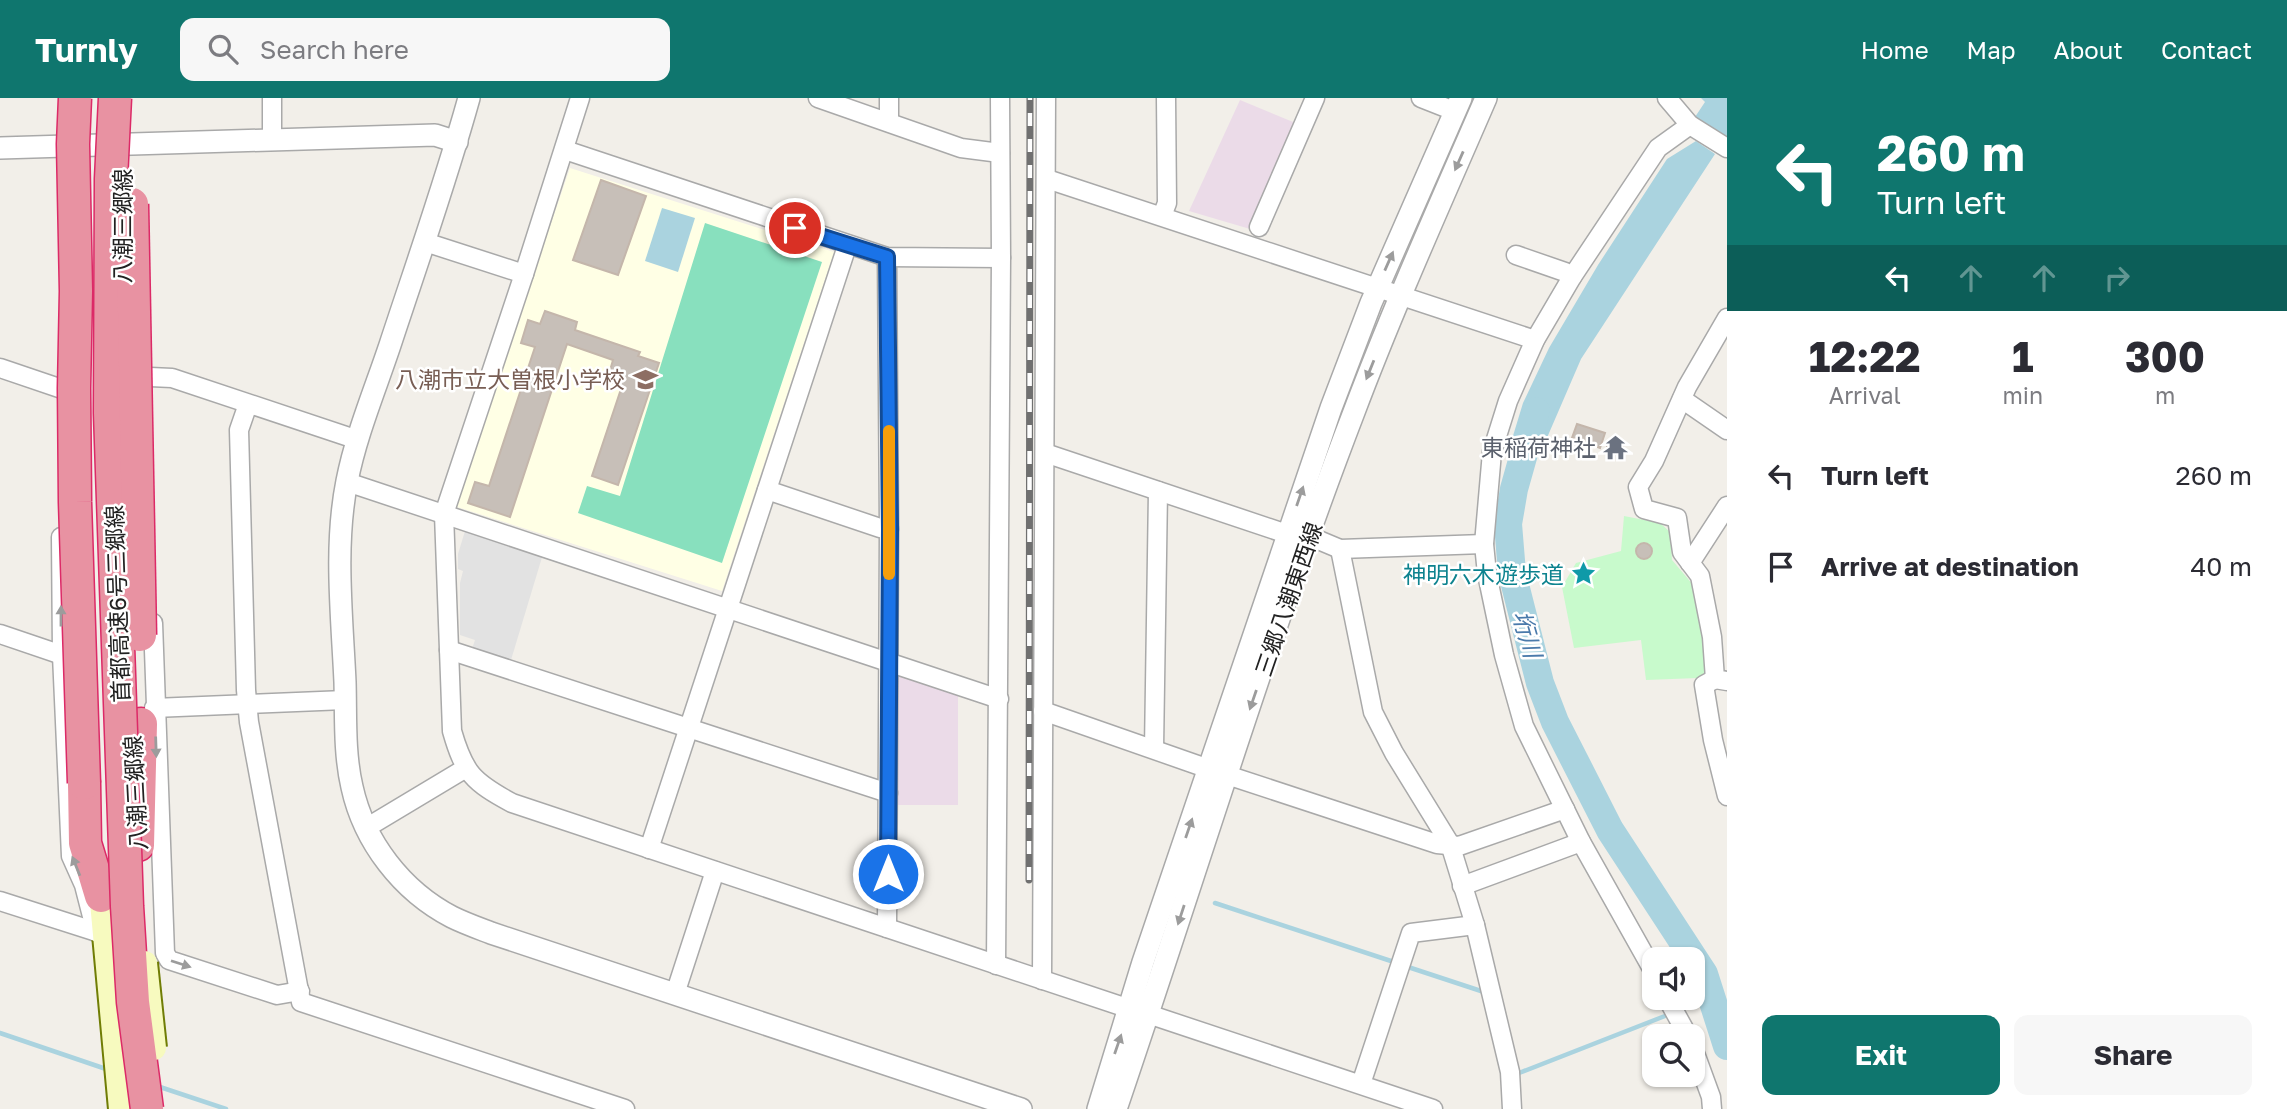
<!DOCTYPE html>
<meta charset="utf-8">
<style>
body{margin:0;font-family:"Golos Text","Noto Sans JP",sans-serif;background:#f7f7f7;color:#2b2b33;height:100vh;display:flex;flex-direction:column;font-size:26px;white-space:nowrap}
*{box-sizing:border-box;margin:0}
p{font-size:23px;color:#7c7c81}
.icon{flex:none;width:38px;height:38px;fill:none;stroke:currentColor;stroke-width:2;stroke-linecap:round;stroke-linejoin:round}
.map{position:relative;flex:1;overflow:hidden}
.sheet{display:flex;flex-direction:column;background:#fff;width:560px}
.sheet>*{flex:none}
.banner{background:#0f766e;color:#fff;overflow:hidden}
.buttons{position:absolute;left:1642px;top:849px;display:grid;gap:14px}
.buttons a{display:grid;place-items:center;width:63px;height:63px;border-radius:14px;background:#fff;box-shadow:0 2px 5px #0004;font-size:35px}
.pin{position:absolute;display:grid;place-items:center;width:60px;height:60px;color:#fff;margin:-30px;border:4px solid #fff;border-radius:50%;box-shadow:0 2px 7px #0007}
.me{position:absolute;width:77px;margin:-38px;rotate:0deg;stroke-linejoin:round;filter:drop-shadow(0 0 5px #0008)}
.turn{display:flex;align-items:center;gap:24px;height:147px;padding:0 35px;font-size:32px}
.turn .icon{width:91px;height:91px;stroke-width:2.5}
.turn b{display:block;font-size:49px;line-height:60px}
.lanes{display:flex;align-items:center;height:66px;padding:0 35px;background:#0003;justify-content:center;gap:35px;direction:ltr}
.lanes .off{opacity:.35}
.eta{display:flex;justify-content:space-evenly;align-items:center;height:119px;text-align:center}
.eta b{font-size:42px;font-weight:700;line-height:49px}
.cta{display:flex;gap:14px;margin-top:auto;padding:14px 35px}
.cta a{flex:1;height:80px;border-radius:14px;background:#0f766e;color:#fff;font-size:28px;font-weight:700;line-height:80px;text-align:center}
.cta a+a{background:#f7f7f7;color:#2b2b33}
ul{padding:0;list-style:none}
li{display:flex;align-items:center;gap:21px;height:91px;padding:0 35px}
li div{flex:1}
li b{display:block;font-size:26px}
li em{font-style:normal}
header{display:flex;align-items:center;gap:42px;box-sizing:border-box;height:98px;padding:0 35px;background:#0f766e;color:#fff}
header strong{font-size:33px}
nav{display:flex;gap:38px;margin-inline-start:auto;font-size:24px}
.search{width:490px;height:63px;background:#f7f7f7;display:flex;align-items:center;gap:18px;box-sizing:border-box;padding:0 24px;border-radius:14px;color:#7c7c81;font-size:26px}
main{display:flex;flex:1;min-height:0}
.map>svg:first-child{display:block}
</style>
<header>
<strong>Turnly</strong>
<div class="search"><svg class="icon" aria-label="search" viewBox="0 0 24 24"><circle cx="10" cy="10" r="6"/><path d="M15 15l6 6"/></svg>Search here</div>
<nav><a>Home</a><a>Map</a><a>About</a><a>Contact</a></nav>
</header>
<main>
<div class="map">
<svg width="1727" height="1011" viewBox="0 0 1727 1011">
<rect width="100%" height="100%" fill="#f2efe9"/>
<g fill="#ebdbe8">
<path d="M1240 2 1298 26 1250 131 1189 113Z"/>
<path d="M900 575 958 593V707H895L894 579Z"/>
</g>
<path fill="#ffffe5" d="M570 70 834 154 722 493 454 408Z"/>
<path fill="#c8facc" d="M1624 418 1660 425 1670 434 1672 462 1694 488 1708 572 1698 580 1646 582 1641 542 1574 550 1562 489 1576 465 1621 453Z"/>
<path fill="#88e0be" d="M705 125 822 164 722 465 578 415 587 388 620 398Z"/>
<path fill="#e2e2e2" d="M465 433 543 456 511 562 472 551 475 542 460 537V485L463 473 458 471V456Z"/>
<g fill="#aad3df">
<path d="M1701 0H1727V42L1695 19 1705 4Z"/>
<path d="M1696 43 1715 56 1581 261 1543 349 1509 351 1523 305 1549 250 1598 167 1667 61Z"/>
<path d="M662 110 695 120 678 174 645 163Z"/>
</g>
<g fill="none" stroke-linecap="round" stroke-linejoin="round">
<g stroke="#aad3df" stroke-width="4.5">
<path d="M1215 805 1397 865"/>
<path d="M1405 868 1484 894"/>
<path d="M0 935 109 972"/>
<path d="M1519 975 1665 918"/>
<path d="M157 988 226 1011"/>
</g>
<path stroke="#aad3df" stroke-width="28" d="M1536 313 1514 391 1508 426 1512 475 1540 585 1555 624 1610 732 1704 876 1727 948"/>
</g>
<g fill="#c7bfb8" stroke="#c4b6ab" stroke-width="2">
<path d="M601 82 646 98 618 177 573 162Z"/>
<path d="M545 213 577 224 575 232 640 254 638 258 659 265 618 387 592 378 622 288 607 283 613 262 567 246 510 419 468 405 475 384 489 388 535 249 521 245 528 222 540 226Z"/>
<path d="M1577 326 1605 335 1600 350 1572 340Z"/>
<circle cx="1615" cy="349" r="8"/>
<circle cx="1644" cy="453" r="8"/>
</g>
<g fill="none" stroke-linecap="round" stroke-linejoin="round">
<defs>
<g id="minor">
<path d="M272 0V42"/>
<path d="M580 0 524 176 444 416 452 633C464 675 473 684 512 705L1130 911"/>
<path d="M818 0 961 50 1000 55"/>
<path d="M889 0V24"/>
<path d="M1421 0 1454 13"/>
<path d="M1667 0 1690 27 1727 50"/>
<path d="M565 52 887 159 1001 160"/>
<path d="M1047 81 1535 242"/>
<path d="M1162 118 1167 105 1166 0"/>
<path d="M1259 129 1315 0"/>
<path d="M425 144 524 176"/>
<path d="M1516 157 1565 174 1572 179"/>
<path d="M887 159 889 431 887 830"/>
<path d="M1727 220 1687 289 1654 363 1638 389 1644 411 1677 420 1682 454 1700 478 1712 539 1715 581 1727 583"/>
<path d="M0 270 62 291"/>
<path d="M150 279 172 280 358 342"/>
<path d="M1682 301 1727 332"/>
<path d="M248 306 239 332 246 592 249 624 301 904 625 1011"/>
<path d="M1045 355 1287 436"/>
<path d="M347 384 999 601"/>
<path d="M767 392 880 430 889 431"/>
<path d="M1309 438 1340 451 1484 446"/>
<path d="M61 439 62 557 71 758 84 787 96 834"/>
<path d="M1340 451 1373 614 1394 655 1450 746 1475 827 1510 974 1512 1011"/>
<path d="M1690 465 1727 408"/>
<path d="M153 525 165 855 169 862 277 897 300 893"/>
<path d="M0 536 62 557"/>
<path d="M449 552 888 695"/>
<path d="M1715 581 1704 587 1713 642 1727 698"/>
<path d="M154 610 345 602"/>
<path d="M1043 613 1209 671"/>
<path d="M1154 651 1158 393"/>
<path d="M1227 677 1437 746 1459 748 1565 711"/>
<path d="M366 730 466 670"/>
<path d="M649 751 847 148"/>
<path d="M1462 788 1581 744"/>
<path d="M0 803 103 836"/>
<path d="M996 867 1001 160 1000 0"/>
<path d="M1654 874 1581 744 1524 628 1504 557 1487 476 1484 446 1492 354 1508 303 1535 242 1572 179 1658 50 1690 27"/>
<path d="M1042 882 1046 0"/>
<path d="M675 896 715 773"/>
<path d="M1667 900 1688 938"/>
<path d="M1148 916 1433 1011"/>
<path d="M1692 947 1711 999 1712 1011"/>
<path d="M1361 986 1411 835 1475 827"/>
</g>
<g id="tertiary">
<path d="M469 0C446 83 417 165 390 247 375 292 356 337 347 383 334 448 342 518 345 584 346 618 344 655 352 689 364 744 402 793 452 819 464 825 478 830 491 835L1021 1011"/>
<path d="M0 50 435 37 457 44"/>
<path d="M1098 1011 1143 864 1331 310 1371 205 1461 0"/>
<path d="M1116 1011C1195 779 1266 543 1354 314 1394 208 1441 104 1486 0"/>
</g>
<path id="secondary" d="M100 782 121 1011"/>
<g id="motorway">
<path d="M84 685 85 745 101 798"/>
<path d="M138 747 141 626"/>
</g>
</defs>
<use href="#minor" stroke="#a9a9a9" stroke-width="21"/>
<use href="#tertiary" stroke="#a9a9a9" stroke-width="24"/>
<use href="#secondary" stroke="#707d05" stroke-width="28"/>
<use href="#motorway" stroke="#dc2a67" stroke-width="35"/>
<use href="#minor" stroke="#fff" stroke-width="18"/>
<use href="#tertiary" stroke="#fff" stroke-width="21"/>
<use href="#secondary" stroke="#f7fabf" stroke-width="24"/>
<use href="#motorway" stroke="#e892a2" stroke-width="32"/>
<defs>
<path id="rail" d="M1029 782 1030 0"/>
</defs>
<use href="#rail" stroke="#707070" stroke-width="7"/>
<use href="#rail" stroke="#fff" stroke-width="4.5" stroke-dasharray="13" stroke-linecap="butt"/>
<defs>
<path id="secondary-bridge" d="M145 865 154 950"/>
<g id="motorway-bridge">
<path d="M75 0 73 46 76 193 74 290 75 404 84 685"/>
<path d="M115 0 111 81 110 315 127 808 133 904 147 1011"/>
<path d="M132 106 140 537"/>
</g>
</defs>
<use href="#secondary-bridge" stroke="#707d05" stroke-width="28" stroke-linecap="butt"/>
<use href="#motorway-bridge" stroke="#dc2a67" stroke-width="35" stroke-linecap="butt"/>
<use href="#secondary-bridge" stroke="#f7fabf" stroke-width="24"/>
<use href="#motorway-bridge" stroke="#e892a2" stroke-width="32"/>
</g>
<defs><path id="oneway-solid" d="M-6-.8H1V-3.2L6.5 0L1 3.2V.8H-6Z" transform="scale(1.75)"/></defs>
<g fill="#9c9c9c">
<use href="#oneway-solid" transform="translate(1459 63) rotate(114)"/>
<use href="#oneway-solid" transform="translate(1389 163) rotate(-66)"/>
<use href="#oneway-solid" transform="translate(1370 272) rotate(112)"/>
<use href="#oneway-solid" transform="translate(1300 398) rotate(-71)"/>
<use href="#oneway-solid" transform="translate(61 518) rotate(-90)"/>
<use href="#oneway-solid" transform="translate(1253 602) rotate(109)"/>
<use href="#oneway-solid" transform="translate(156 649) rotate(88)"/>
<use href="#oneway-solid" transform="translate(1189 730) rotate(-71)"/>
<use href="#oneway-solid" transform="translate(76 768) rotate(-112)"/>
<use href="#oneway-solid" transform="translate(1181 817) rotate(108)"/>
<use href="#oneway-solid" transform="translate(181 866) rotate(18)"/>
<use href="#oneway-solid" transform="translate(1118 946) rotate(-71)"/>
</g>
<g fill="none" stroke-linecap="round" stroke-linejoin="round">
<defs>
<path id="route" d="M795 130 887 159 890 431 888 776"/>
</defs>
<use href="#route" stroke="#114b97" stroke-width="18"/>
<use href="#route" stroke="#1a73e8" stroke-width="12"/>
<path stroke="#f59e0b" stroke-width="12" d="M889 333V476"/>
</g>
<defs>
<symbol id="school-bare" viewBox="-9 -9 18 18"><path d="M0-5L7-2L0 1L-7-2ZM-4 1L0 2.5L4 1V4Q0 6-4 4Z" fill="#8d6e63" stroke="#fff" stroke-width="2.5" paint-order="stroke"/></symbol>
<symbol id="temple-bare" viewBox="-9 -9 18 18"><path d="M0-6L5-2H3V0L6.5 2.5H4V6H1.5V3h-3V6H-4V2.5H-6.5L-3 0V-2H-5Z" fill="#6b7280" stroke="#fff" stroke-width="2.5" paint-order="stroke"/></symbol>
<symbol id="sight-bare" viewBox="-9 -9 18 18"><path d="M0-6L1.8-2.2L6-1.7L2.9 1.2L3.7 5.4L0 3.3L-3.7 5.4L-2.9 1.2L-6-1.7L-1.8-2.2Z" fill="#0f9aa8" stroke="#fff" stroke-width="2.5" paint-order="stroke"/></symbol>
</defs>
<g fill-rule="evenodd">
<use href="#school-bare" x="628" y="264" width="35" height="35"/>
<use href="#temple-bare" x="1598" y="332" width="35" height="35"/>
<use href="#sight-bare" x="1566" y="458" width="35" height="35"/>
</g>
<g text-anchor="middle" dominant-baseline="central" stroke-width="5" stroke-linejoin="round" paint-order="stroke">
<g font-size="23" fill="#222" stroke="#fff">
<text transform="translate(122 128) rotate(-90)">八潮三郷線</text>
<text transform="translate(1288 501) rotate(-71)">三郷八潮東西線</text>
<text transform="translate(117 506) rotate(-92)">首都高速6号三郷線</text>
<text transform="translate(135 695) rotate(-93)">八潮三郷線</text>
</g>
<g font-size="23" fill="#785e54" stroke="#fff" text-anchor="end">
<text x="625" y="281">八潮市立大曽根小学校</text>
</g>
<g font-size="23" fill="#5b616d" stroke="#fff" text-anchor="end">
<text x="1596" y="349">東稲荷神社</text>
</g>
<g font-size="23" fill="#0d838f" stroke="#fff" text-anchor="end">
<text x="1564" y="476">神明六木遊歩道</text>
</g>
<g font-size="24" font-style="italic" fill="#4a7aab" stroke="#fff">
<text transform="translate(1528 536) rotate(74)">垳川</text>
</g>
</g>
</svg>
<div class="buttons">
<a><svg class="icon" aria-label="sound" viewBox="0 0 24 24"><path d="M4 9h4l5-4v14l-5-4H4zM17 9q2 3 0 6"/></svg></a>
<a><svg class="icon" aria-label="search" viewBox="0 0 24 24"><circle cx="10" cy="10" r="6"/><path d="M15 15l6 6"/></svg></a>
</div>
<div class="pin" style="left:795px;top:130px;background:#d93025"><svg class="icon" aria-label="arrive" viewBox="0 0 24 24"><path d="M6 21V4h12l-3 4 3 4H6"/></svg></div>
<svg class="me" style="left:888px;top:776px" viewBox="-20 -20 40 40"><circle r="17" fill="#1a73e8" stroke="#fff" stroke-width="3"/><path d="M0-11L8 9 0 5-8 9z" fill="#fff"/></svg>
</div>
<section class="sheet">
<div class="banner">
<div class="turn"><svg class="icon" aria-label="left" viewBox="0 0 24 24"><path d="M17 20v-9H6M10 6l-5 5 5 5"/></svg><div><b>260 m</b>Turn left</div></div>
<div class="lanes"><svg class="icon" aria-label="left" viewBox="0 0 24 24"><path d="M17 20v-9H6M10 6l-5 5 5 5"/></svg><svg class="icon off" aria-label="ahead" viewBox="0 0 24 24"><path d="M12 20V5M6 11l6-6 6 6"/></svg><svg class="icon off" aria-label="ahead" viewBox="0 0 24 24"><path d="M12 20V5M6 11l6-6 6 6"/></svg><svg class="icon off" aria-label="right" viewBox="0 0 24 24"><path d="M7 20v-9h11M14 6l5 5-5 5"/></svg></div>
</div>
<div class="eta">
<div><b>12:22</b><p>Arrival</p></div>
<div><b>1</b><p>min</p></div>
<div><b>300</b><p>m</p></div>
</div>
<ul>
<li><svg class="icon" aria-label="left" viewBox="0 0 24 24"><path d="M17 20v-9H6M10 6l-5 5 5 5"/></svg><div><b>Turn left</b></div><em>260 m</em></li>
<li><svg class="icon" aria-label="arrive" viewBox="0 0 24 24"><path d="M6 21V4h12l-3 4 3 4H6"/></svg><div><b>Arrive at destination</b></div><em>40 m</em></li>
</ul>
<div class="cta"><a>Exit</a><a>Share</a></div>
</section>
</main>
